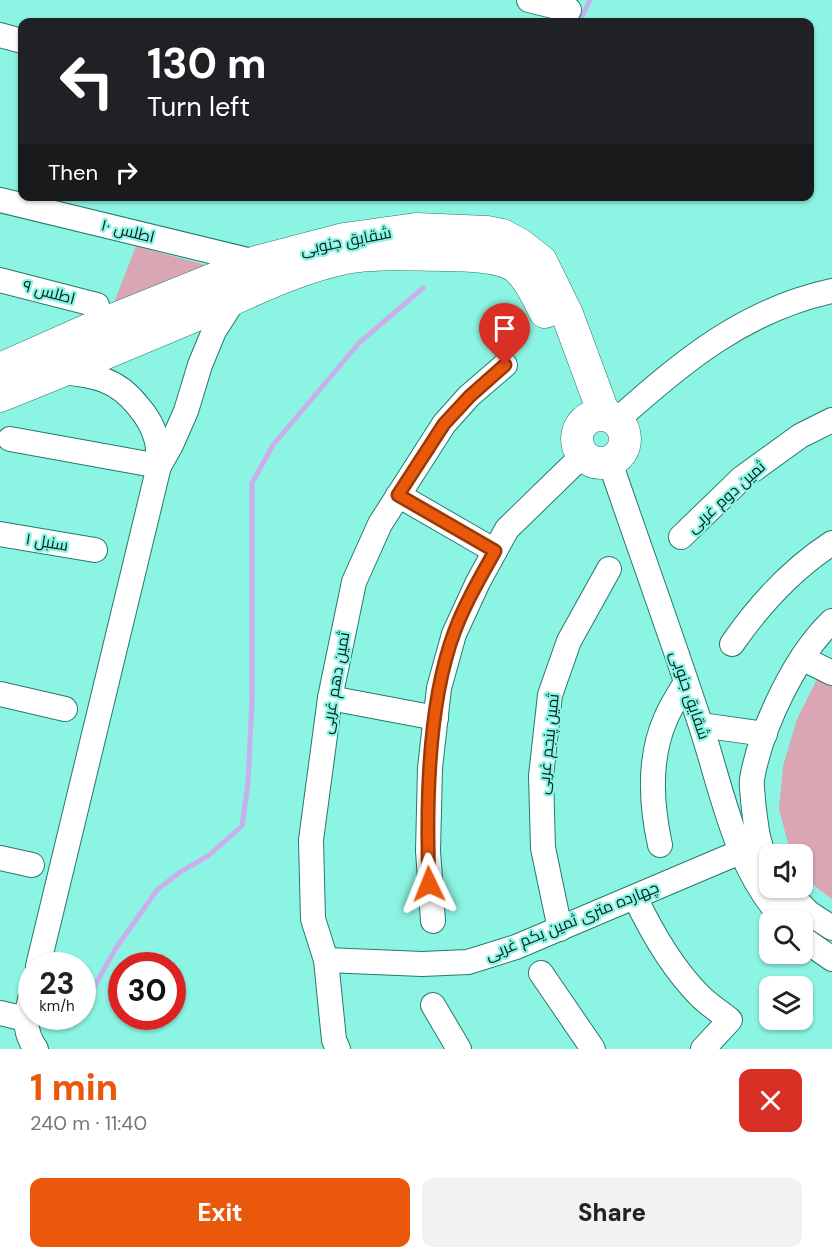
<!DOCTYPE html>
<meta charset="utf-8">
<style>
body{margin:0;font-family:"DM Sans",Cairo,sans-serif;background:#f2f2f2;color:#222;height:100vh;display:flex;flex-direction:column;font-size:22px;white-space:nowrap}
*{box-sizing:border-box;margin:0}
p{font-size:20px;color:#767676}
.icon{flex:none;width:33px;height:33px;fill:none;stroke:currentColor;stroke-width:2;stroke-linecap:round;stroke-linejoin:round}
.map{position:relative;height:1049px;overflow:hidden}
.details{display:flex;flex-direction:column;background:#fff;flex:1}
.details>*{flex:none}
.banner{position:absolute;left:18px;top:18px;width:796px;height:183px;border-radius:12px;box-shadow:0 2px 4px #0004;background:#202124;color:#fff;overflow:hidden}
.buttons{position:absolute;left:759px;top:844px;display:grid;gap:12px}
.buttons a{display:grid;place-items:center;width:54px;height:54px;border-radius:12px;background:#fff;box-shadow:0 2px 4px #0004;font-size:30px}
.speed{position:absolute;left:18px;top:952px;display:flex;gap:12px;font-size:30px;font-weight:700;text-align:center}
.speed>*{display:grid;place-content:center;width:78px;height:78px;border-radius:50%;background:#fff;box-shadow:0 2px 4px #0004;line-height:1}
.speed small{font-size:15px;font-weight:400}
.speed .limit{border:9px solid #d22;background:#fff;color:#111}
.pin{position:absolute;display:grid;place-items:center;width:51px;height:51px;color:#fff;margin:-62px -26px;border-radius:50% 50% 50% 0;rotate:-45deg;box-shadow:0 0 6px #0007}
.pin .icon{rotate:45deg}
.me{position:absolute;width:66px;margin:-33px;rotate:358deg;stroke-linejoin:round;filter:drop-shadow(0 0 4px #0008)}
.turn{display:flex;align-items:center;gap:21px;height:126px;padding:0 30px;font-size:27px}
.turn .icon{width:78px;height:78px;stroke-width:2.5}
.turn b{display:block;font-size:42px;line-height:51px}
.then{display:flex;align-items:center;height:57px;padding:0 30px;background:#0003;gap:12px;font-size:22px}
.round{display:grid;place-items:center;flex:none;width:63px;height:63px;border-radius:12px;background:#f2f2f2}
.headline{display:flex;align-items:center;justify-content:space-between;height:102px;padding:0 30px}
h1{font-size:36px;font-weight:800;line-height:45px;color:#ea580c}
.cta{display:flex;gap:12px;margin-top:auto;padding:12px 30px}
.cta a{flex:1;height:69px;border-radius:12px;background:#ea580c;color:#fff;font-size:24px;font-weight:800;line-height:69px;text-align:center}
.cta a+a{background:#f2f2f2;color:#222}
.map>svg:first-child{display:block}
</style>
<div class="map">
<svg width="832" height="1049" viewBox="0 0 832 1049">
<rect width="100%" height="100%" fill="#8cf4e3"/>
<g fill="#daa6b3">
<path d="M136 246 213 267 112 308Z"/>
<path d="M832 658V899C814 886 803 878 802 855H793L790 851 779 809 783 766 797 719 819 675Z"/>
</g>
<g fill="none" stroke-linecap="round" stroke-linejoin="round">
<g stroke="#c8b0ec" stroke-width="5">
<path d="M579 22 590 0"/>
<path d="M82 1008 116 948 157 890 180 872 208 856 242 826 248 783 252 700V483L273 445 359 343 423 288"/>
</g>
<defs>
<g id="minor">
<path d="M529 0 569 10"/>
<path d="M0 35 22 41"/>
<path d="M0 200 256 262"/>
<path d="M0 280 97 305"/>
<path d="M61 372C94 375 117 379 138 406 146 415 153 427 156 438 159 447 158 457 159 466"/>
<path d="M617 420C682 362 744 310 832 291"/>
<path d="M10 439 159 466"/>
<path d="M610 462C639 547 670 632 698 717 722 787 733 866 785 921"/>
<path d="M398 495 495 551"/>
<path d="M0 534 95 550"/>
<path d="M681 537 742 478 800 436 832 420"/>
<path d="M732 644C759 605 792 569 832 543"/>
<path d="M802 658 832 673"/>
<path d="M0 694 65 709"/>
<path d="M330 698 436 718"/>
<path d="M701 725 765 734"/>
<path d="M660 845C651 804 648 758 666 718 671 706 679 694 686 682"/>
<path d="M0 858 32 865"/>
<path d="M770 867C757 846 756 825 753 801 753 794 751 786 752 779 761 728 795 656 832 621"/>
<path d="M784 888 809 913 832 928"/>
<path d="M635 897C652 933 672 968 700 996 709 1005 720 1012 730 1020L703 1049"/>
<path d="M433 921 428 851 430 768 439 688 454 634 478 582 507 529 583 455"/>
<path d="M560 929 543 848 541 776 550 695 569 641 609 569"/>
<path d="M802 938 832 959"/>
<path d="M326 960 422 964 468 962 516 947 740 852"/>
<path d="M38 966 159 466 171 445 186 411 200 365 214 331 235 298"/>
<path d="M541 973 593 1049"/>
<path d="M32 992C26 1013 22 1030 36 1049"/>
<path d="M433 1005 459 1049"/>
<path d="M0 1013 25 1019"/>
<path d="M338 1049 334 1040 326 960 313 919 311 840 330 698 354 582 380 524 444 424 469 396 505 365"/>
</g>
<g id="major">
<path d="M0 369 90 329 256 262 344 239 416 229 487 232 502 235 519 244 541 261 567 314 604 414"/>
<path d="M0 396C67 369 135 341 201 313 248 293 296 268 345 258 378 252 412 255 445 255 463 255 502 256 516 267 529 277 538 298 545 312"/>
<circle cx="601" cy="439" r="24"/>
</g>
</defs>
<use href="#minor" stroke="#26796e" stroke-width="26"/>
<use href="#major" stroke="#26796e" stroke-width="33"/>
<use href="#minor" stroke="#fff" stroke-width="24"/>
<use href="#major" stroke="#fff" stroke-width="32"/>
</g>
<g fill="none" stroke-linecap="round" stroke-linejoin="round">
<defs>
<path id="route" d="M429 884C426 807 427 706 454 633 464 605 480 578 495 551L398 495 444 424 470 396 505 365"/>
</defs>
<use href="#route" stroke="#983908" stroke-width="15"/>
<use href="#route" stroke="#ea580c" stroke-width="10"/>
</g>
<g text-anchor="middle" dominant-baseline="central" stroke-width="4.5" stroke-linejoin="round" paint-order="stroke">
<g font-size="16" fill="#022420" stroke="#8cf4e3">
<text transform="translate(128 231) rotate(14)">اطلس ۱۰</text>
<text transform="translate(346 241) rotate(-11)">شقایق جنوبی</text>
<text transform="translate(49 292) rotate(15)">اطلس ۹</text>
<text transform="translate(726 497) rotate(-42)">ثمین دوم غربی</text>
<text transform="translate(47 542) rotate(9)">سنبل ۱</text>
<text transform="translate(335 683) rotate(-80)">ثمین دهم غربی</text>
<text transform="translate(690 695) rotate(71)">شقایق جنوبی</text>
<text transform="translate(548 744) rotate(-84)">ثمین پنجم غربی</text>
<text transform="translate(572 921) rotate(-22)">چهارده متری ثمین یکم غربی</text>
</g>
</g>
</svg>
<div class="buttons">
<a><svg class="icon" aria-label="sound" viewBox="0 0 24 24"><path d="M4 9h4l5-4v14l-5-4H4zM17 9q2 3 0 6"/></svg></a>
<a><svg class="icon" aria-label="search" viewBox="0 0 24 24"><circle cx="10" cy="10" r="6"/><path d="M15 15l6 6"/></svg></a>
<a><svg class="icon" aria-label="layers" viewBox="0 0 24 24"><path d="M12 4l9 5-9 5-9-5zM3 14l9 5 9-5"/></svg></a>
</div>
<div class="speed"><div>23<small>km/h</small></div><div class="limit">30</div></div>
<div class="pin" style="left:505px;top:365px;background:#d93025"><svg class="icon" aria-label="arrive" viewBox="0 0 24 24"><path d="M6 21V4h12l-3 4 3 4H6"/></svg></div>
<svg class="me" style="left:429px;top:884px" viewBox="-20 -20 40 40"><path d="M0-17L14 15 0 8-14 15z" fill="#ea580c" stroke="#fff" stroke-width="4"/></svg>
<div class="banner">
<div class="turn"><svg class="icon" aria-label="left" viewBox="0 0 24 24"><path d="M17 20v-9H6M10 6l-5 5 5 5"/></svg><div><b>130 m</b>Turn left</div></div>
<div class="then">Then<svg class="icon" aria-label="right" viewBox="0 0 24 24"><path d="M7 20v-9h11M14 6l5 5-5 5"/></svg></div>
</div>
</div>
<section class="details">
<div class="headline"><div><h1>1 min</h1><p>240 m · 11:40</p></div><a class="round" style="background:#d93025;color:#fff"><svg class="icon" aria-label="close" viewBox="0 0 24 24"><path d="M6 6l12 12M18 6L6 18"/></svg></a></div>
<div class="cta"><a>Exit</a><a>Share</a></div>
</section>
